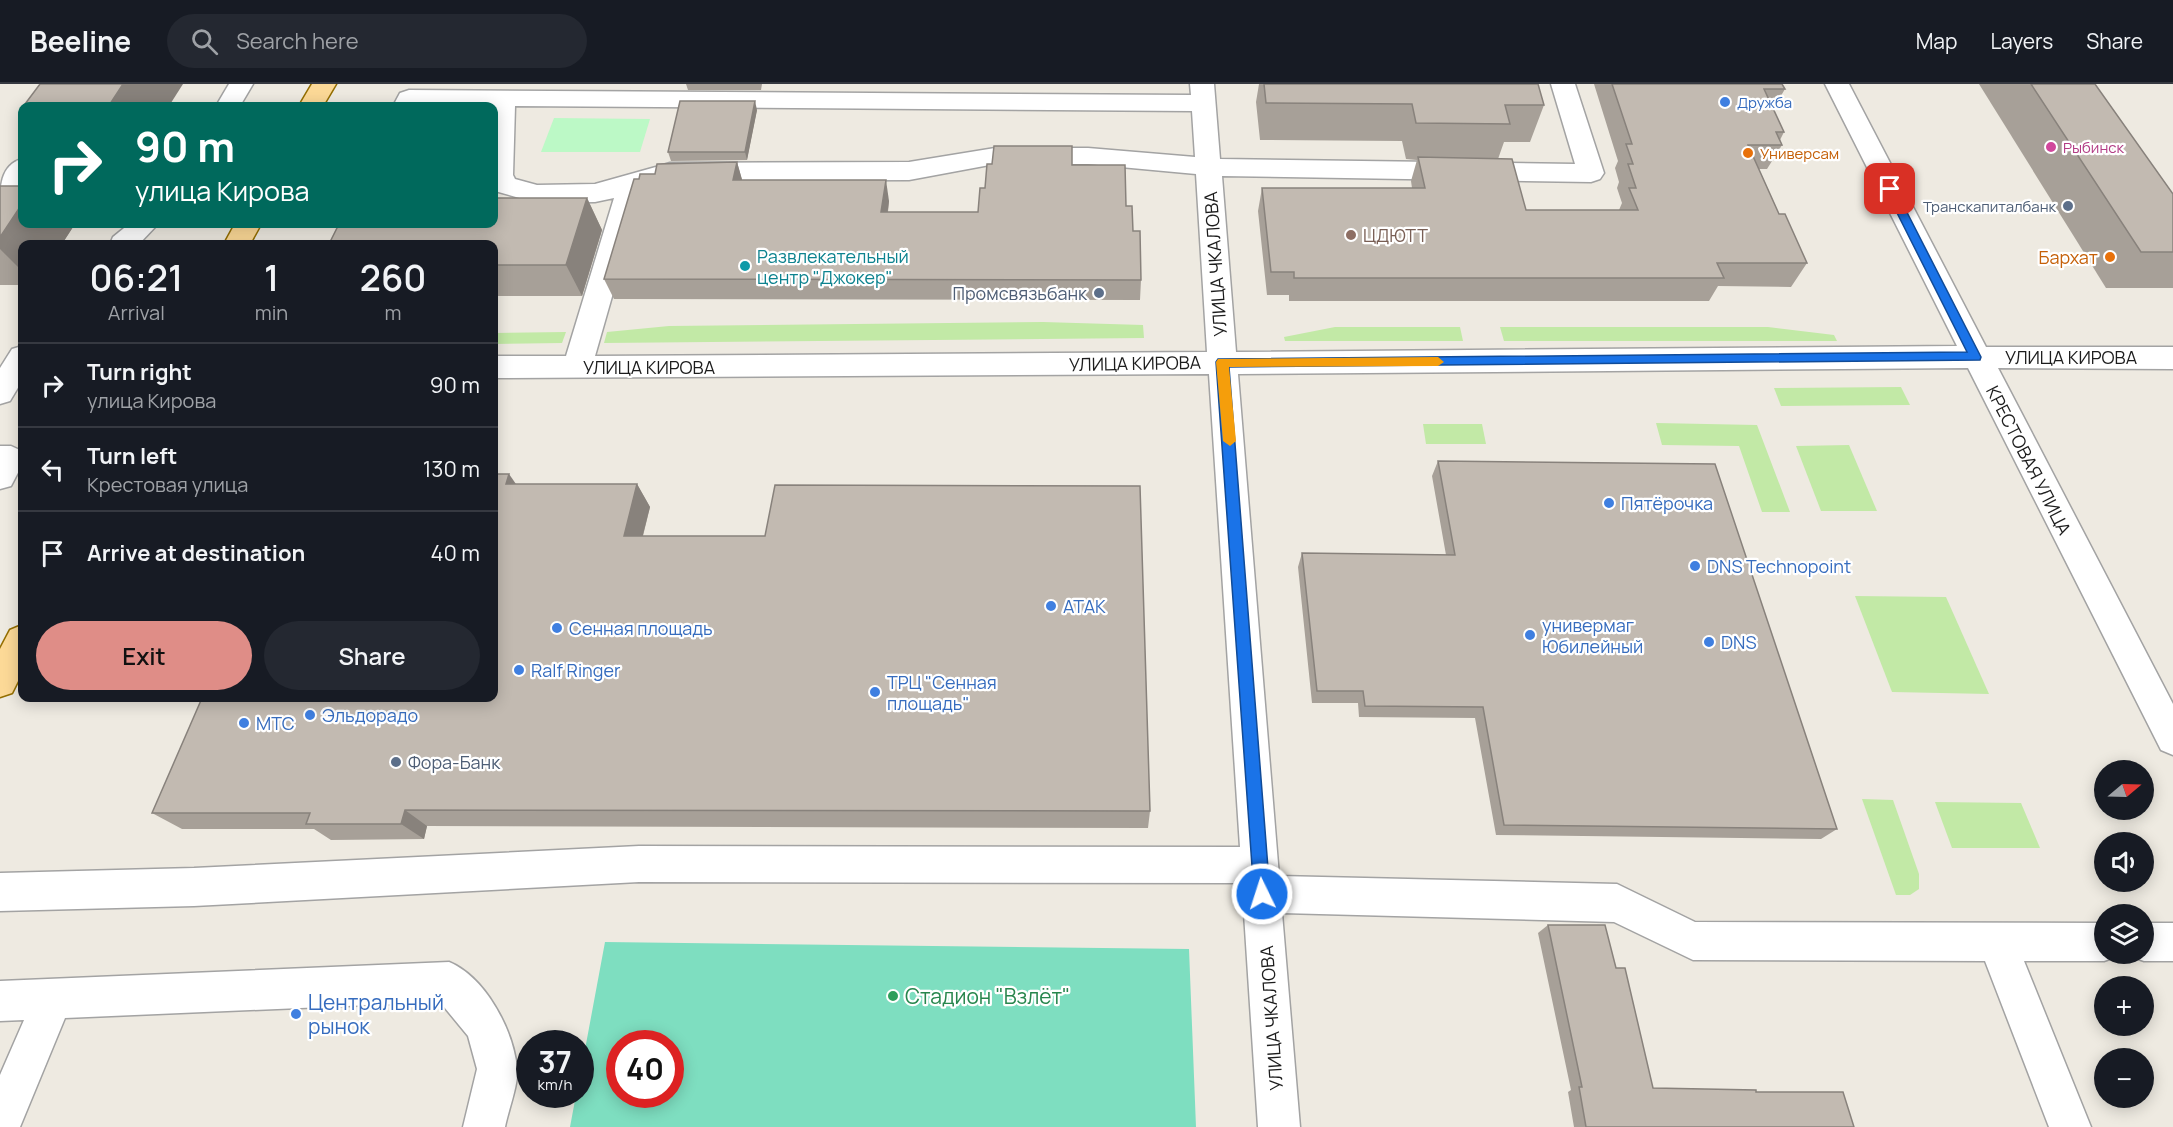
<!DOCTYPE html>
<meta charset="utf-8">
<style>
body{margin:0;font-family:Manrope,sans-serif;background:#242831;color:#f1f3f6;height:100vh;display:flex;flex-direction:column;font-size:22px;white-space:nowrap}
*{box-sizing:border-box;margin:0}
p{font-size:20px;color:#9ea1a6}
.icon{flex:none;width:33px;height:33px;fill:none;stroke:currentColor;stroke-width:2;stroke-linecap:round;stroke-linejoin:round}
.map{position:relative;flex:1;overflow:hidden}
.side{position:absolute;left:18px;top:156px;width:480px;height:462px;display:flex;flex-direction:column;background:#171b24;border-radius:12px;box-shadow:0 3px 15px #0003}
.side>*{flex:none}
.banner{position:absolute;left:18px;top:18px;width:480px;height:126px;border-radius:12px;box-shadow:0 3px 15px #0003;background:#00695c;color:#fff;overflow:hidden}
.needle{width:39px;rotate:71deg}
.tools{position:absolute;left:2094px;top:676px;display:grid;gap:12px}
.tools a{display:grid;place-items:center;width:60px;height:60px;border-radius:50%;background:#171b24;box-shadow:0 3px 15px #0003;font-size:30px}
.speed{position:absolute;left:516px;top:946px;display:flex;gap:12px;font-size:30px;font-weight:700;text-align:center}
.speed>*{display:grid;place-content:center;width:78px;height:78px;border-radius:50%;background:#171b24;box-shadow:0 3px 15px #0003;line-height:1}
.speed small{font-size:15px;font-weight:400}
.speed .limit{border:9px solid #d22;background:#fff;color:#111}
.pin{position:absolute;display:grid;place-items:center;width:51px;height:51px;color:#fff;margin:-26px;border-radius:12px;box-shadow:0 3px 9px #0006}
.me{position:absolute;width:66px;margin:-33px;rotate:356deg;stroke-linejoin:round;filter:drop-shadow(0 0 4px #0008)}
.turn{display:flex;align-items:center;gap:21px;height:126px;padding:0 18px;font-size:27px}
.turn .icon{width:78px;height:78px;stroke-width:2.5}
.turn b{display:block;font-size:42px;line-height:51px}
.eta{display:flex;justify-content:space-evenly;align-items:center;height:102px;text-align:center}
.eta b{font-size:36px;font-weight:600;line-height:42px}
.action{display:flex;gap:12px;margin-top:auto;padding:12px 18px}
.action a{flex:1;height:69px;border-radius:36px;background:#df8d87;color:#111;font-size:24px;font-weight:600;line-height:69px;text-align:center}
.action a+a{background:#242831;color:#f1f3f6}
ul{padding:0;list-style:none}
li{display:flex;align-items:center;gap:18px;height:84px;padding:0 18px;border-top:2px solid #363941}
li div{flex:1}
li b{display:block;font-size:22px}
li em{font-style:normal}
header{display:flex;align-items:center;gap:36px;box-sizing:border-box;height:84px;padding:0 30px;background:#171b24;border-bottom:2px solid #363941}
header strong{font-size:28px}
nav{display:flex;gap:33px;margin-inline-start:auto;font-size:21px}
.search{width:420px;height:54px;background:#242831;display:flex;align-items:center;gap:15px;box-sizing:border-box;padding:0 21px;border-radius:33px;color:#9ea1a6;font-size:22px}
.map>svg:first-child{display:block}
</style>
<header>
<strong>Beeline</strong>
<div class="search"><svg class="icon" aria-label="search" viewBox="0 0 24 24"><circle cx="10" cy="10" r="6"/><path d="M15 15l6 6"/></svg>Search here</div>
<nav><a>Map</a><a>Layers</a><a>Share</a></nav>
</header>
<div class="map">
<svg width="2173" height="1043" viewBox="0 0 2173 1043">
<rect width="100%" height="100%" fill="#eeeae1"/>
<g fill="#c2e9a6">
<path d="M1043 238 1143 241 1144 254 604 259 607 248 669 242Z"/>
<path d="M1335 243H1460L1463 257H1285L1284 253Z"/>
<path d="M1500 243H1768L1834 251 1837 257H1504Z"/>
<path d="M566 248 562 259 494 260V249Z"/>
<path d="M1901 303 1910 321 1781 322 1774 304Z"/>
<path d="M1656 339 1757 341 1790 428H1762L1739 362 1662 361Z"/>
<path d="M1423 340H1482L1486 360H1426Z"/>
<path d="M1849 361 1877 427H1821L1796 362Z"/>
<path d="M1855 512 1946 513 1989 610 1892 608Z"/>
<path d="M1862 715 1893 716 1919 790V805L1910 811H1896Z"/>
<path d="M1935 718 2021 719 2040 764H1952Z"/>
</g>
<path fill="#bcf9c6" d="M554 34 650 35 640 68H541Z"/>
<path fill="#7edec0" fill-rule="evenodd" d="M605 858 1189 865 1196 1043H570L576 1011H580L581 987ZM620 960H670V1011H620Z"/>
<g fill="none" stroke-linecap="round" stroke-linejoin="round">
<defs>
<g id="minor">
<path d="M229 0H253L240 22H216Z"/>
<path d="M1190 0H1214L1220 75 1575 80 1551 0H1575L1604 89 1600 95 1591 98 1222 92 1236 268 1957 262 1825 0H1849L1986 263H2173V285L1998 284 2173 620V671L2161 666 1968 284 1238 290 1279 792 1617 800 1695 838 2104 839V870H2118V872L2104 877H2024L2091 1043H2049L1985 877 1693 876 1614 838 1282 829 1300 1043H1258L1242 799 639 798 194 822 0 827V789L194 784 639 762 1240 763 1209 290 494 294V272H566L614 114 595 118 537 119 495 107 494 22H393L400 9 409 6 1191 11ZM515 22 1192 27 1195 73 1088 64H995L909 78 670 79 595 100 537 101 515 95 513 91ZM995 80H1088L1196 90 1207 268 595 272 643 104 670 97 909 96Z"/>
<path d="M22 75V102L9 121 0 124C0 104 0 81 22 75Z"/>
<path d="M129 140H158L139 160H110L113 153Z"/>
<path d="M22 262V297L10 317 0 320V284L12 265Z"/>
<path d="M0 362H11L22 367V381L11 402 0 405Z"/>
<path d="M2144 839H2173V877H2144L2130 872V870H2144Z"/>
<path d="M449 878C485 893 513 945 517 984 519 999 508 1027 505 1043H463L477 985 468 952 440 918 65 934 20 1043H0V991L24 936 0 937V897Z"/>
</g>
<g id="major">
<path d="M312 0H336L323 22H299Z"/>
<path d="M235 140H261L250 160H224Z"/>
<path d="M22 541V589L12 609 0 613V565L10 546Z"/>
</g>
</defs>
<use href="#minor" stroke="#a3a3a3" stroke-width="3"/>
<use href="#major" stroke="#946e00" stroke-width="3"/>
<use href="#minor" fill="#fff" fill-rule="evenodd"/>
<use href="#major" fill="#fcd997" fill-rule="evenodd"/>
</g>
<g fill="#a7a098">
<path d="M40 0 169 22H28L25 20Z"/>
<path d="M686 0H762L761 6H688Z"/>
<path d="M1259 0H1538L1544 21 1530 58H1504L1498 75 1526 126H1619L1622 119 1617 104 1619 98 1615 84 1618 77 1594 0H1782L1785 5 1773 25 1784 48 1780 56 1782 61 1767 85H1759L1779 130 1807 179 1791 203 1718 202 1709 217H1289V211H1267L1258 127 1262 104H1412L1411 97 1417 76 1406 75 1402 57 1260 56 1256 18Z"/>
<path d="M1979 0H2095L2173 110V204H2106Z"/>
<path d="M757 26 747 76 671 77 668 68Z"/>
<path d="M737 78 742 96 889 117 888 128H978L985 104 1073 81 1126 122 1133 147 1141 196 1140 216 614 215 604 195 639 95 655 90Z"/>
<path d="M0 102 73 143 62 160H22V201H0Z"/>
<path d="M496 114H587L602 146 582 212H494V160Z"/>
<path d="M1438 377 1837 745 1821 755 1496 751 1475 634 1359 633 1358 619H1312L1298 483 1302 469 1446 471 1432 392Z"/>
<path d="M516 400H637L650 423 643 452 1150 727 1148 744 427 742 424 755 331 756 314 745H182L152 729Z"/>
<path d="M1548 841 1616 884 1653 1004 1756 1008 1854 1043H1574L1568 1008 1571 1006 1538 849Z"/>
</g>
<g fill="#88827c">
<path d="M123 0H183L169 22H113L110 20Z"/>
<path d="M755 17 757 26 747 76 745 68Z"/>
<path d="M737 78 743 99 733 96Z"/>
<path d="M886 96 889 117 885 148 881 128Z"/>
<path d="M587 114 602 146 582 212 566 181Z"/>
<path d="M22 120V140H69L73 143 62 160H22V187L0 165V153Z"/>
<path d="M509 390 525 413 506 400Z"/>
<path d="M637 400 650 423 637 474 624 452Z"/>
<path d="M405 726 427 742 424 755 401 740Z"/>
</g>
<g fill="#c2bab1" stroke="#88827c" stroke-width="1.5">
<path d="M40 0H123L110 20H25Z"/>
<path d="M1264 0H1538L1544 21H1505L1510 40 1416 39 1412 20 1266 19Z"/>
<path d="M1612 0H1782L1785 5H1764L1784 48H1776L1782 61H1748L1779 130H1785L1807 179H1717L1724 194H1294V188H1271L1262 104H1425L1418 73 1512 75 1526 126H1638L1629 104H1636L1628 80H1633L1626 60H1632Z"/>
<path d="M2031 0H2095L2173 110V168H2141Z"/>
<path d="M680 17H755L745 68H668Z"/>
<path d="M994 62H1072V81H1125L1126 122H1132L1133 147H1140L1141 196 604 195 634 95H639L640 90H655L657 80 737 78 733 96H886L881 128H978L980 104H985L987 80H992Z"/>
<path d="M0 102H22V120L0 153Z"/>
<path d="M494 114H587L566 181H494V160H329L339 140H494Z"/>
<path d="M1438 377 1715 380 1837 745 1504 741 1483 623 1365 622 1363 607H1317L1302 469 1455 471Z"/>
<path d="M494 390H509L506 400H637L624 452H765L775 401 1140 402 1150 727 405 726 401 740H306L310 729H152L202 614H494Z"/>
<path d="M1548 841H1605L1616 884H1625L1653 1004 1756 1006V1008H1843L1854 1043H1586L1579 1003H1582Z"/>
</g>
<path fill="#1a73e8" stroke="#114b97" stroke-width="1.5" d="M1890 101 1895 105 1981 273 1980 276 1229 283 1270 810 1268 816 1262 818 1257 816 1254 810 1216 278 1218 275 1967 268 1885 105Z"/>
<path fill="#f59e0b" d="M1438 273 1444 278 1438 282 1229 283 1236 357 1230 362 1223 357 1216 278 1218 275Z"/>
<g fill="#3f7fe0" stroke="#fff" stroke-width="2">
<circle cx="1725" cy="18" r="6"/>
<circle cx="1609" cy="419" r="6"/>
<circle cx="1695" cy="482" r="6"/>
<circle cx="1051" cy="522" r="6"/>
<circle cx="557" cy="544" r="6"/>
<circle cx="1530" cy="551" r="6"/>
<circle cx="1709" cy="558" r="6"/>
<circle cx="519" cy="586" r="6"/>
<circle cx="875" cy="608" r="6"/>
<circle cx="310" cy="631" r="6"/>
<circle cx="244" cy="639" r="6"/>
<circle cx="296" cy="930" r="6"/>
</g>
<circle fill="#d1479c" stroke="#fff" stroke-width="2" cx="2051" cy="63" r="6"/>
<g fill="#e8710a" stroke="#fff" stroke-width="2">
<circle cx="1748" cy="69" r="6"/>
<circle cx="2110" cy="173" r="6"/>
</g>
<g fill="#5c6f8a" stroke="#fff" stroke-width="2">
<circle cx="2068" cy="122" r="6"/>
<circle cx="1099" cy="209" r="6"/>
<circle cx="396" cy="678" r="6"/>
</g>
<circle fill="#8d6e63" stroke="#fff" stroke-width="2" cx="1351" cy="151" r="6"/>
<circle fill="#0f9aa8" stroke="#fff" stroke-width="2" cx="745" cy="182" r="6"/>
<circle fill="#2e9e5b" stroke="#fff" stroke-width="2" cx="893" cy="912" r="6"/>
<g text-anchor="middle" dominant-baseline="central" stroke-width="4.5" stroke-linejoin="round" paint-order="stroke">
<g font-size="15" fill="#366cbe" stroke="#fff" text-anchor="start">
<text x="1737" y="18">Дружба</text>
</g>
<g font-size="15" fill="#b23c85" stroke="#fff" text-anchor="start">
<text x="2063" y="63">Рыбинск</text>
</g>
<g font-size="15" fill="#c56008" stroke="#fff" text-anchor="start">
<text x="1760" y="69">Универсам</text>
</g>
<g font-size="15" fill="#4e5e75" stroke="#fff" text-anchor="end">
<text x="2056" y="122">Транскапиталбанк</text>
</g>
<g font-size="18" fill="#785e54" stroke="#fff" text-anchor="start">
<text x="1363" y="151">ЦДЮТТ</text>
</g>
<g font-size="18" fill="#0d838f" stroke="#fff" text-anchor="start">
<text x="757" y="172">Развлекательный<tspan x="757" dy="21">центр "Джокер"</tspan></text>
</g>
<g font-size="18" fill="#c56008" stroke="#fff" text-anchor="end">
<text x="2098" y="173">Бархат</text>
</g>
<g font-size="18" fill="#1c1c1c" stroke="#fff">
<text transform="translate(1215 180) rotate(-94)">УЛИЦА ЧКАЛОВА</text>
<text x="2071" y="273">УЛИЦА КИРОВА</text>
<text transform="translate(1135 279) rotate(-1)">УЛИЦА КИРОВА</text>
<text x="649" y="283">УЛИЦА КИРОВА</text>
<text transform="translate(2029 376) rotate(63)">КРЕСТОВАЯ УЛИЦА</text>
<text transform="translate(1271 934) rotate(-94)">УЛИЦА ЧКАЛОВА</text>
</g>
<g font-size="18" fill="#4e5e75" stroke="#fff" text-anchor="end">
<text x="1087" y="209">Промсвязьбанк</text>
<text x="408" y="678" text-anchor="start">Фора-Банк</text>
</g>
<g font-size="18" fill="#366cbe" stroke="#fff" text-anchor="start">
<text x="1621" y="419">Пятёрочка</text>
<text x="1707" y="482">DNS Technopoint</text>
<text x="1063" y="522">АТАК</text>
<text x="1542" y="541">универмаг<tspan x="1542" dy="21">Юбилейный</tspan></text>
<text x="569" y="544">Сенная площадь</text>
<text x="1721" y="558">DNS</text>
<text x="531" y="586">Ralf Ringer</text>
<text x="887" y="598">ТРЦ "Сенная<tspan x="887" dy="21">площадь"</tspan></text>
<text x="322" y="631">Эльдорадо</text>
<text x="256" y="639">МТС</text>
</g>
<g font-size="21" fill="#27864d" stroke="#fff" text-anchor="start">
<text x="905" y="912">Стадион "Взлёт"</text>
</g>
<g font-size="21" fill="#366cbe" stroke="#fff" text-anchor="start">
<text x="308" y="918">Центральный<tspan x="308" dy="24">рынок</tspan></text>
</g>
</g>
</svg>
<div class="tools">
<a><svg class="needle" viewBox="-14 -14 28 28"><path d="M0-13l5 13h-10z" fill="#e53935"/><path d="M0 13l5-13h-10z" fill="#9ea1a6"/></svg></a>
<a><svg class="icon" aria-label="sound" viewBox="0 0 24 24"><path d="M4 9h4l5-4v14l-5-4H4zM17 9q2 3 0 6"/></svg></a>
<a><svg class="icon" aria-label="layers" viewBox="0 0 24 24"><path d="M12 4l9 5-9 5-9-5zM3 14l9 5 9-5"/></svg></a>
<a>+</a>
<a>−</a>
</div>
<div class="speed"><div>37<small>km/h</small></div><div class="limit">40</div></div>
<div class="pin" style="left:1890px;top:105px;background:#d93025"><svg class="icon" aria-label="arrive" viewBox="0 0 24 24"><path d="M6 21V4h12l-3 4 3 4H6"/></svg></div>
<svg class="me" style="left:1262px;top:810px" viewBox="-20 -20 40 40"><circle r="17" fill="#1a73e8" stroke="#fff" stroke-width="3"/><path d="M0-11L8 9 0 5-8 9z" fill="#fff"/></svg>
<div class="banner">
<div class="turn"><svg class="icon" aria-label="right" viewBox="0 0 24 24"><path d="M7 20v-9h11M14 6l5 5-5 5"/></svg><div><b>90 m</b>улица Кирова</div></div>
</div>
<section class="side">
<div class="eta">
<div><b>06:21</b><p>Arrival</p></div>
<div><b>1</b><p>min</p></div>
<div><b>260</b><p>m</p></div>
</div>
<ul>
<li><svg class="icon" aria-label="right" viewBox="0 0 24 24"><path d="M7 20v-9h11M14 6l5 5-5 5"/></svg><div><b>Turn right</b><p>улица Кирова</p></div><em>90 m</em></li>
<li><svg class="icon" aria-label="left" viewBox="0 0 24 24"><path d="M17 20v-9H6M10 6l-5 5 5 5"/></svg><div><b>Turn left</b><p>Крестовая улица</p></div><em>130 m</em></li>
<li><svg class="icon" aria-label="arrive" viewBox="0 0 24 24"><path d="M6 21V4h12l-3 4 3 4H6"/></svg><div><b>Arrive at destination</b></div><em>40 m</em></li>
</ul>
<div class="action"><a>Exit</a><a>Share</a></div>
</section>
</div>
